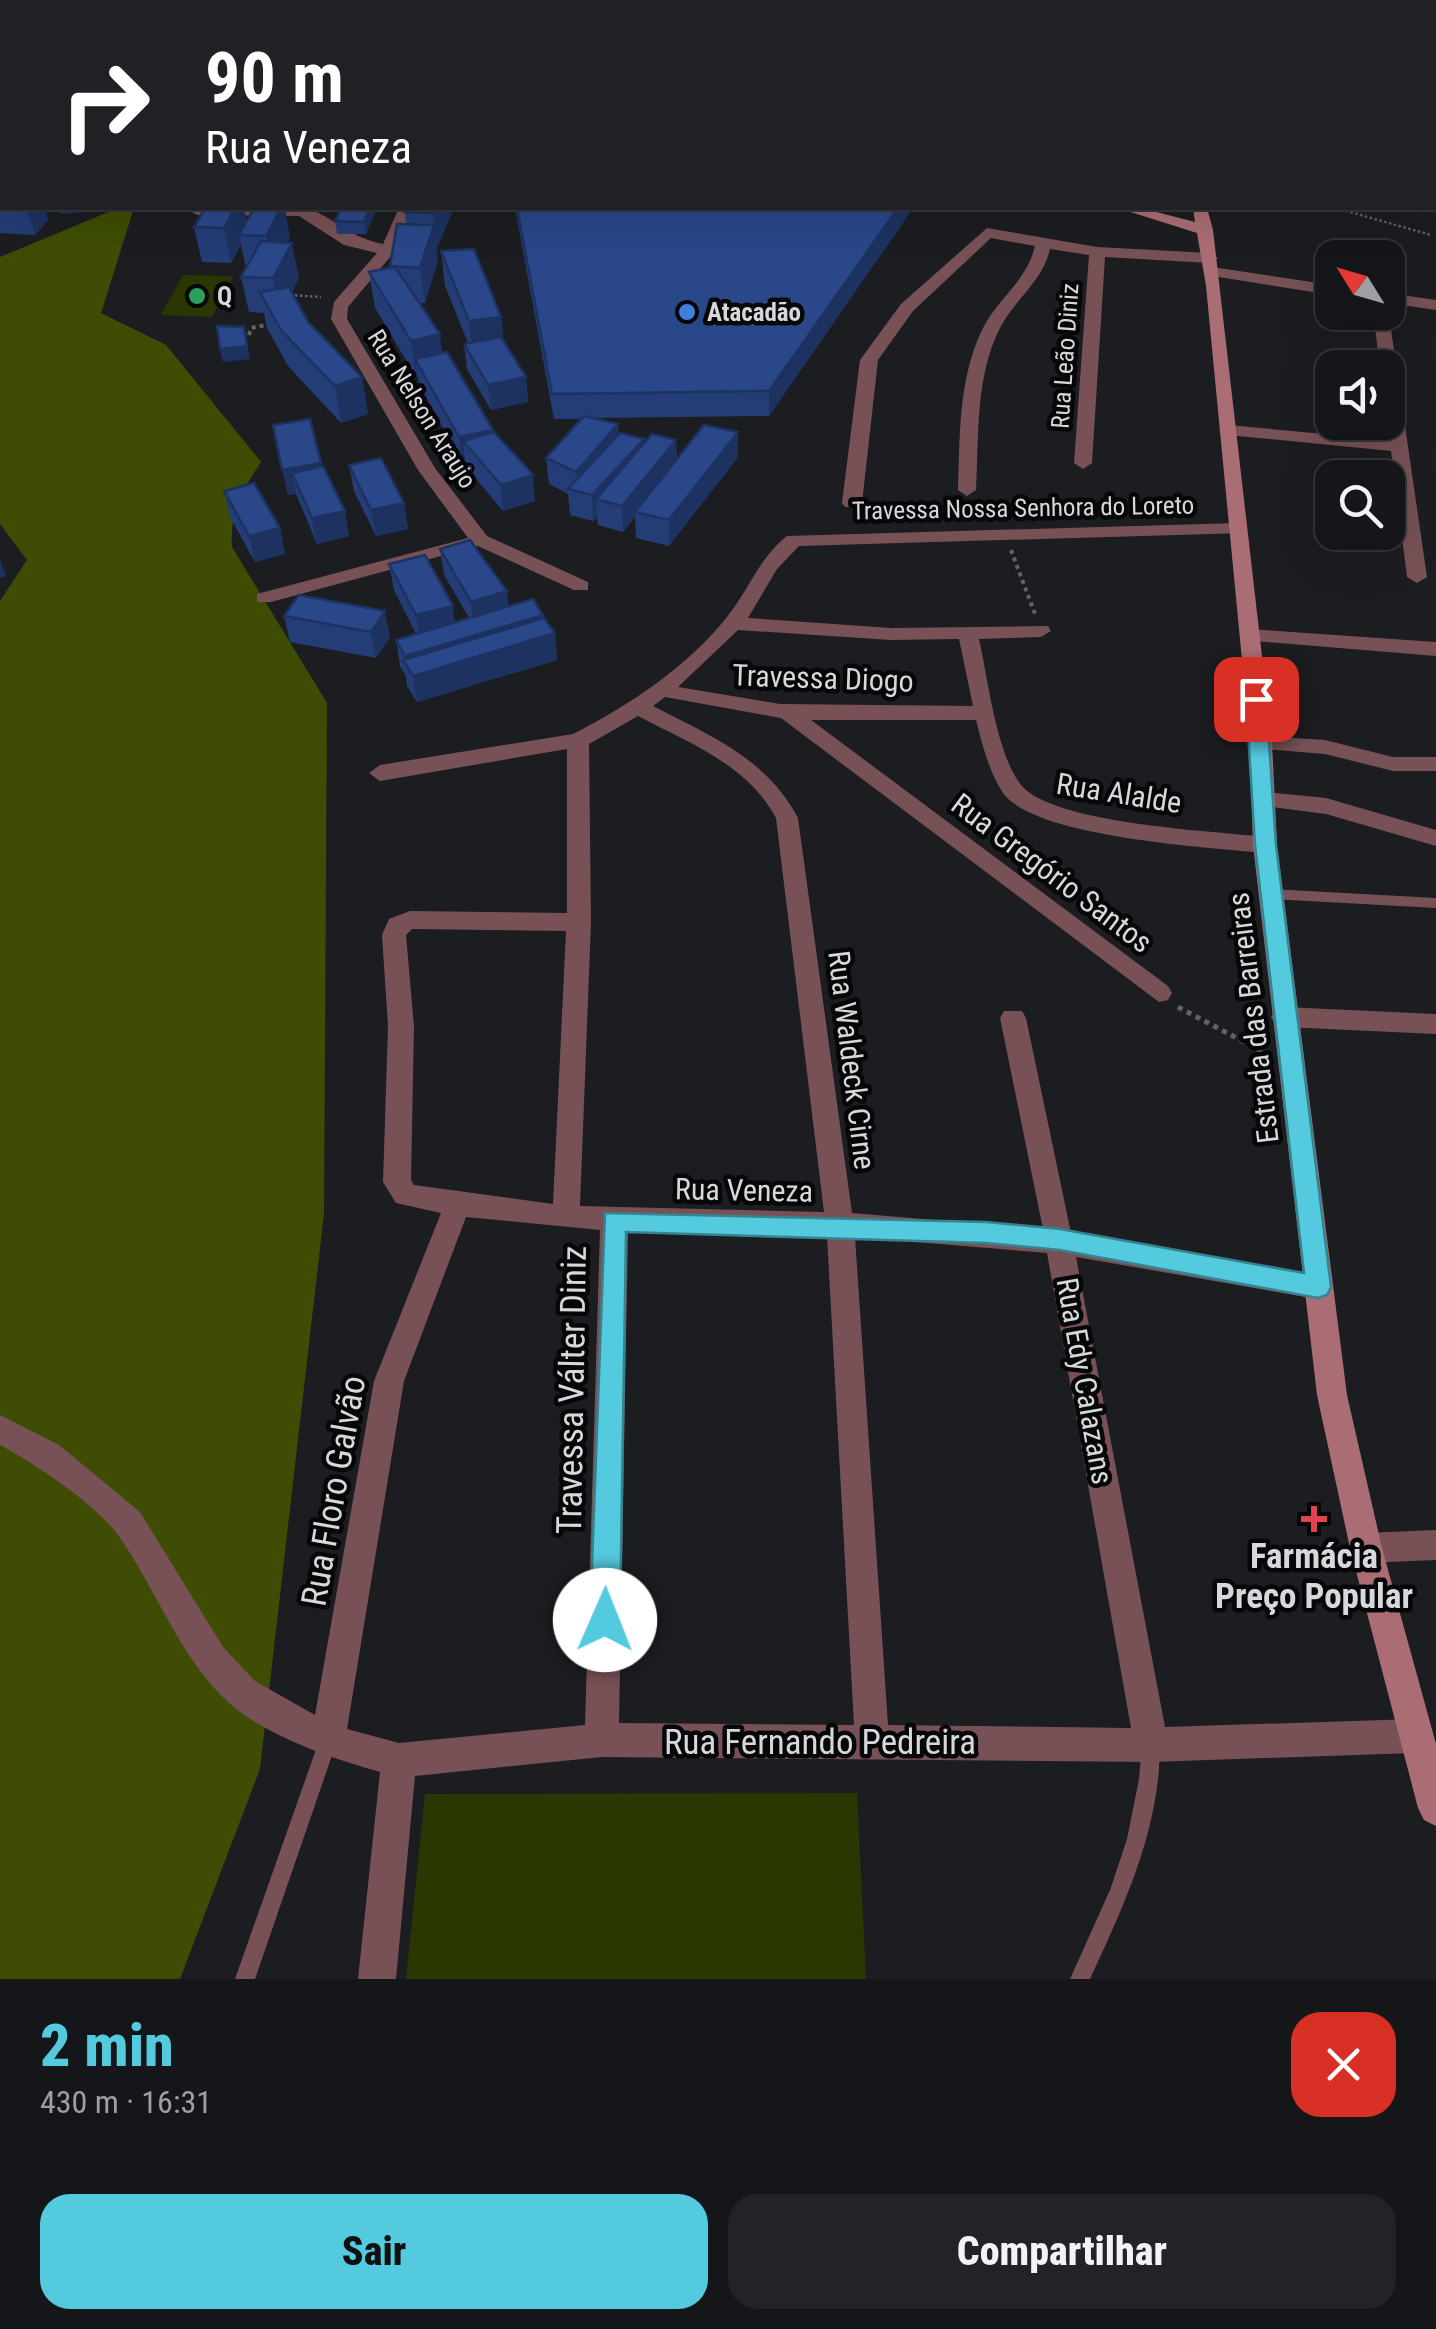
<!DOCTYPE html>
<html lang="pt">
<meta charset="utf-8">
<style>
body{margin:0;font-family:"Roboto Condensed",sans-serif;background:#212326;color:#f1f3f6;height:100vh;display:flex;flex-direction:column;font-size:38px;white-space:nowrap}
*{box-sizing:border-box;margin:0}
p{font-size:32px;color:#9d9fa2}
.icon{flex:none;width:55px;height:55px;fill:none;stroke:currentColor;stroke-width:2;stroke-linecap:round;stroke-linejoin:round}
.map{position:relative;height:1979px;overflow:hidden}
.panel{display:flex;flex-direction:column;background:#141619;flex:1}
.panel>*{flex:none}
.hud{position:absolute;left:0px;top:0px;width:1438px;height:210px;box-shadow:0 10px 40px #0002,0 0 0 2px #333538;background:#202124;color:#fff;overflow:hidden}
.needle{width:65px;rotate:307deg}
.fabs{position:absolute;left:1315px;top:240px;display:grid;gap:20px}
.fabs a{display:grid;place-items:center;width:90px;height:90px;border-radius:20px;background:#141619;box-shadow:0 10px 40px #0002,0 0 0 2px #333538;font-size:50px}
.pin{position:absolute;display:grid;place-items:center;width:85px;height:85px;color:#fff;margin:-42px;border-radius:20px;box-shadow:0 5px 15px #0006}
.me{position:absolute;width:110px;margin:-55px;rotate:1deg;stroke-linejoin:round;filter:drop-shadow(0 0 8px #0008)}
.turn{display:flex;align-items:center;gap:35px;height:210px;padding:0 40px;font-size:45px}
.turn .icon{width:130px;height:130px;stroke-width:2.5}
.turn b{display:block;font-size:70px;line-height:85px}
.round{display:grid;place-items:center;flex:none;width:105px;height:105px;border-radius:30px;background:#212326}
.head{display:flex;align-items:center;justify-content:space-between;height:170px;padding:0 40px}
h1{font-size:60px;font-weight:800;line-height:75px;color:#54cade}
.cta{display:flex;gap:20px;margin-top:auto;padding:20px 40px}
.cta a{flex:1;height:115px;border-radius:30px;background:#54cade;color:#111;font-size:40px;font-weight:800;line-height:115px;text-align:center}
.cta a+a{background:#212326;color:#f1f3f6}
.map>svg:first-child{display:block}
</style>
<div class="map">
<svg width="1436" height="1979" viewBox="0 0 1436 1979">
<rect width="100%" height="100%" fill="#1b1d21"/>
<g fill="#2b3700">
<path d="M183 275 233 276 212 317 161 315Z"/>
<path d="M857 1793 866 1979H406L425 1794Z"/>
</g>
<path fill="#3e4d03" d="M118 208H134L101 313 166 345 261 462C241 493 230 510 232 547L327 703 324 1214 260 1769 180 1979H0V601L27 560 0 524V257Z"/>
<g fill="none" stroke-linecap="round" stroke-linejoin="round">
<g stroke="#616366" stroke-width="2.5" stroke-dasharray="2.5 2.5" stroke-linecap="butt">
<path d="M1336 208 1431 235"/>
<path d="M290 295 321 297"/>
</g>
<g stroke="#616366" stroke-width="4" stroke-dasharray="4 4" stroke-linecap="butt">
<path d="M249 335 251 328 271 324"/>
<path d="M1011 550 1035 614"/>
</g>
<path stroke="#616366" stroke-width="5" stroke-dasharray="5 5" stroke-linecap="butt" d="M1178 1007 1265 1053"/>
<g fill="#775155" fill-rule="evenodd">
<path d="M1271 889 1436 898V908L1271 899 1264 894Z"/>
<path d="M328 1732 335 1734 337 1741 255 1979H235L319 1741 321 1734Z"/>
<path d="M1151 1736 1158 1738C1161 1749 1159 1758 1159 1769 1153 1844 1121 1912 1090 1979H1070L1110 1890 1127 1839 1139 1779 1142 1745 1144 1738Z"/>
</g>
<g fill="#775155" fill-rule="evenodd">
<path d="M234 0H249L250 2H235Z"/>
<path d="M1336 0H1357L1358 2H1337Z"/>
<rect x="1435" y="58" width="1" height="8"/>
<rect x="1435" y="102" width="1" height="8"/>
<path d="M1435 173 1436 174V184L1435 183Z"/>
<path d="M192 208H305C336 217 345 236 383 244L399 208H413L396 250 348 307 347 319 435 468 487 536 588 582V590H574L478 546 271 602H257V594L468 538 418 470 331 319 334 302 377 253 344 245 299 216 198 215 193 213Z"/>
<path d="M987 228 1097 247 1210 253 1218 258 1210 263 1105 257 1092 463 1083 469 1074 463 1089 255 1050 249C1043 281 1015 299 1000 328 975 377 979 436 976 490L967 496 958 490C960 437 958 380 982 330 997 299 1027 281 1035 246L991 238 913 311 878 360 862 503 859 507H845L842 503 860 360 901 304Z"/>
<path d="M1212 267 1332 285V295L1206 275V269Z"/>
<path d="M1388 293 1436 300V310L1388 303Z"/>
<path d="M1388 309 1427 577 1417 583 1407 577 1391 451 1228 435 1219 430 1228 425 1389 440 1388 368H1380L1373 312Z"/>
<path d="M1238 523 1245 525V533L799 546 777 569 748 618 891 628 1048 626 1051 631 1041 637 979 639C988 678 996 753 1021 785 1053 824 1214 831 1265 837L1277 845 1273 851 1265 853C1209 847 1036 838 1003 793 989 772 982 744 976 720H811L1168 986 1172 993 1168 1000 1159 1002 781 718 665 697 653 706C711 736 766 758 798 818L852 1213 1043 1229 1000 1018 1004 1011H1022L1026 1018 1071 1233 1328 1278 1332 1287 1328 1296 1318 1299 1076 1257 1165 1727 1414 1719 1426 1724 1431 1736 1426 1748 1414 1753 1151 1762 602 1757 415 1776 396 1979H358L380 1772C333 1759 266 1736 229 1703 180 1658 157 1591 120 1538 99 1506 34 1463 0 1445V1415L59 1445 140 1512 223 1647 255 1681 315 1715 374 1381 441 1213 396 1203 383 1182 388 1026 382 935 389 919 410 911 567 913V749L380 781 369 773 380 765 573 734C630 705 687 667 727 617 749 590 759 558 787 536ZM738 630 891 640 959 639 973 706 780 704 678 687ZM638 716C689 743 747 764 776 818L824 1212 580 1206 591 922 589 744ZM412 929 566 931 553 1204 414 1185 411 1180 414 1026 406 935ZM466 1217 600 1230 585 1725 399 1743 347 1729 404 1381ZM628 1231 827 1236 854 1725 619 1723ZM855 1237 1047 1253 1131 1728 888 1725Z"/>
<path d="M1250 629 1436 642V656L1243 640 1240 635Z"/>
<path d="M1261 736 1325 740 1393 757H1436V771H1393L1325 754 1253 748 1250 743 1253 738Z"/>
<path d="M1264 792 1326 798 1436 830V846L1326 814 1256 805 1253 800Z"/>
<path d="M1284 1007 1436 1014V1034L1284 1027 1275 1024 1271 1017 1275 1010Z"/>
<path d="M1436 1530V1560L1366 1563 1355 1559 1350 1548 1355 1537 1366 1533Z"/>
</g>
<g fill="#ab6d74" fill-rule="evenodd">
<path d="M283 0H298L299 2H284Z"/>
<rect x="1435" y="47" width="1" height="8"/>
<rect x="0" y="164" width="2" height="8"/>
<path d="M1118 208H1141L1195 222 1193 208H1207L1213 230 1272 743 1277 845 1347 1395 1382 1548 1436 1744V1826L1424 1820 1418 1808 1350 1548 1317 1395 1253 845 1250 743 1206 286 1197 233Z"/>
</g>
</g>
<g fill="#243d76">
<path d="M0 183 2 184V208H45L48 220 35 235 0 233Z"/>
<path d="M205 208H244L246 221 290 237 288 242 299 278 292 292 308 322 362 377 368 414 341 423 288 366 267 328 264 313 249 312 241 277 246 268 241 245 231 263 202 262 194 227Z"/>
<path d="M377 208 366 234H337L335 221Z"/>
<path d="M454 208 436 248 438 260 425 303H419L442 353 535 501 503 511 466 467 465 462 462 463 419 384 418 377H416L375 308 369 272 390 268 406 224 405 212Z"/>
<path d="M515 208H913L769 416 595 418 619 434 644 439V444L676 440 677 459 738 432V457L669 546 636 538 635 517 623 532 598 525 597 517 593 521 570 515 568 494 549 484 546 458 582 419H554Z"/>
<path d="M441 251 501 317 504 342 526 377 528 402 491 410 467 369 464 344 468 343 445 286Z"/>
<path d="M273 425 322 466 345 511 349 536 317 544 296 494 288 495Z"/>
<path d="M349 465 404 503 408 529 376 536 354 491Z"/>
<path d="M224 491 280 528 285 554 255 562 230 517Z"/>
<path d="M440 549 509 606 543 618 555 633 557 660 417 702 407 686 406 676 400 666 396 640 416 634 394 590 389 564 455 622 469 618 444 575Z"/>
<path d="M299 595 390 637 376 658 290 642 284 616Z"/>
</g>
<g fill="#1d3260">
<path d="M27 208H45L48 220 35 235Z"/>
<path d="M59 208H125L61 214Z"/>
<path d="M235 208H244L248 230 239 235 241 245 231 263 224 228Z"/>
<path d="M281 208H285L290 237 273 271 266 236Z"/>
<path d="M370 208H377L366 234 364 222Z"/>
<path d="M435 208H454L437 248 433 213Z"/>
<path d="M898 208H913L769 416V391Z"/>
<path d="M434 225 438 260 425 303 420 268Z"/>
<path d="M292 243 299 278 280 314 273 278Z"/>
<path d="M501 317 505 353 473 357 469 321Z"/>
<path d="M244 327 250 359 223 362 220 349Z"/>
<path d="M440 334 444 370 415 359 418 377H416L411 341Z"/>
<path d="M362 377 368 414 341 423 335 386Z"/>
<path d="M526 377 528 402 491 410 488 385Z"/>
<path d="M618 424 619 450 578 491 576 472Z"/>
<path d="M493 430 495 455 463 441 465 462 462 463 459 437Z"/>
<path d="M738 432V457L669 546V520Z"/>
<path d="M644 439V464L596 499 597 517 593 521 592 495Z"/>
<path d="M676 440 677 466 635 512V517L623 532 622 506Z"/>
<path d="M321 463 326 489 292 473 296 494 288 495 282 470Z"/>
<path d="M533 475 535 501 503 511 501 485Z"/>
<path d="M404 503 408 529 376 536 371 510Z"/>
<path d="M345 511 349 536 317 544 312 518Z"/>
<path d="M280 528 285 554 255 562 249 536Z"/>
<path d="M0 560 6 576 0 578Z"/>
<path d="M507 591 510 618 474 628 471 602Z"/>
<path d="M453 606 456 632 420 641 416 615Z"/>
<path d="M385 611 390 637 376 658 371 632Z"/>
<path d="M543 615 545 636 555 633 557 660 417 702 413 676 406 665 405 656Z"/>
</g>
<g fill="#2a4789" stroke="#1d3260" stroke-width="2.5">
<rect x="0" y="82" width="2" height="13"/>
<path d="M0 183 2 184V199H0Z"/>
<path d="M205 208H235L224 228 194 227Z"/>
<path d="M254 208H281L266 236 239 235Z"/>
<path d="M341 208H370L364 222 335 221Z"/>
<path d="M407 208H435L433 213 405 212Z"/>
<path d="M517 208H898L769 391 552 394Z"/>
<path d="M397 224 434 225 420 268 390 266Z"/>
<path d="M261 241 292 243 273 278 241 277Z"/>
<path d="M474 249 501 317 469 321 441 251Z"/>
<path d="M395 267 440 334 411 341 369 272Z"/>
<path d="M289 287 308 322 362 377 335 386 281 330 260 292Z"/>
<path d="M217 326 244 327 247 346 220 349Z"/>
<path d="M501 337 526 377 488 385 464 344Z"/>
<path d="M447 352 493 430 459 437 415 359Z"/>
<path d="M584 416 618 424 576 472 546 458Z"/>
<path d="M310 419 321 463 282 470 273 425Z"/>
<path d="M704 425 738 432 669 520 635 512Z"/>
<path d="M494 432 533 475 501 485 463 441Z"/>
<path d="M620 433 644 439 592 495 568 489Z"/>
<path d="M652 434 676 440 622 506 596 499Z"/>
<path d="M381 458 404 503 371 510 349 465Z"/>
<path d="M323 466 345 511 312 518 292 473Z"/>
<path d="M254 483 280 528 249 536 224 491Z"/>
<path d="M470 540 507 591 471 602 440 549Z"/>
<path d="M425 555 453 606 416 615 389 564Z"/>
<path d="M299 595 385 611 371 632 284 616Z"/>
<path d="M533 599 543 615 405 656 396 640Z"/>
<path d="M544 618 555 633 413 676 403 660Z"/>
</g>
<path fill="#54cade" stroke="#378390" stroke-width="2.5" d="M1256 692 1266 699 1276 845 1331 1287 1327 1295 1318 1298 1060 1250 986 1243 626 1232 620 1620 615 1631 605 1635 594 1631 590 1620 605 1213 986 1222 1060 1229 1304 1273 1255 845 1246 699Z"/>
<circle fill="#2e9e5b" stroke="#070709" stroke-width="4" cx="197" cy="296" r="10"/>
<circle fill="#3f7fe0" stroke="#070709" stroke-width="4" cx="687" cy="312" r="10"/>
<path fill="#e0444e" stroke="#070709" stroke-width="4" d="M1309 1504h10v10h10v10h-10v10h-10v-10h-10v-10h10z"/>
<g text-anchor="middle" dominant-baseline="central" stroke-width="9" stroke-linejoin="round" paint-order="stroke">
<g font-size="25" font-weight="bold" fill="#d7d8db" stroke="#070709" text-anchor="start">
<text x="217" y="296">Q</text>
<text x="707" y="312">Atacadão</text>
</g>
<g font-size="25" fill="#d7d8db" stroke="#070709">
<text transform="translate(1065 356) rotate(-86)">Rua Leão Diniz</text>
<text transform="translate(422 409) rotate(58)">Rua Nelson Araujo</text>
<text transform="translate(1023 508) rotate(-1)">Travessa Nossa Senhora do Loreto</text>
</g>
<g font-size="30" fill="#d7d8db" stroke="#070709">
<text transform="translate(823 678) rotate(2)">Travessa Diogo</text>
<text transform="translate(1119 793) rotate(9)">Rua Alalde</text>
<text transform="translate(1052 873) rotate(37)">Rua Gregório Santos</text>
<text transform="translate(1253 1018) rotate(-97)">Estrada das Barreiras</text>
<text transform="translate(852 1060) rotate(83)">Rua Waldeck Cirne</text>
<text transform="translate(744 1190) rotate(1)">Rua Veneza</text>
<text transform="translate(1085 1381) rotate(80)">Rua Edy Calazans</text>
</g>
<g font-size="35" fill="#d7d8db" stroke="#070709">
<text transform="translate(572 1390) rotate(-89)">Travessa Válter Diniz</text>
<text transform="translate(334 1491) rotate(-80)">Rua Floro Galvão</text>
<text x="820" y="1742">Rua Fernando Pedreira</text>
</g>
<g font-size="35" font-weight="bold" fill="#d7d8db" stroke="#070709">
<text x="1314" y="1556">Farmácia<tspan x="1314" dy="40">Preço Popular</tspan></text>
</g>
</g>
</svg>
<div class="fabs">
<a><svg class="needle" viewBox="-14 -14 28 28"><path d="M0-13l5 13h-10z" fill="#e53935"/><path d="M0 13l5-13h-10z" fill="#9d9fa2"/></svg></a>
<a><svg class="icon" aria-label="sound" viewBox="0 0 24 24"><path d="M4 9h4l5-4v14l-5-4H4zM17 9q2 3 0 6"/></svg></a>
<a><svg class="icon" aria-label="search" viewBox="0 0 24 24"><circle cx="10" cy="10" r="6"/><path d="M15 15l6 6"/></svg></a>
</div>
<div class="pin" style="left:1256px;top:699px;background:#d93025"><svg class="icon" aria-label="arrive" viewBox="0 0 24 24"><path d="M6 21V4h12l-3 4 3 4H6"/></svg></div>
<svg class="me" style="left:605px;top:1620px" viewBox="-20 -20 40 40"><circle r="19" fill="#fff"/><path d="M0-13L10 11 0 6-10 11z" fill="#54cade"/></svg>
<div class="hud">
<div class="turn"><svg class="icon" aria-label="right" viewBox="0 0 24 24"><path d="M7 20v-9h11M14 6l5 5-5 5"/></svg><div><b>90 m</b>Rua Veneza</div></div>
</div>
</div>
<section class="panel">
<div class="head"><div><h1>2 min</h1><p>430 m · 16:31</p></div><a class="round" style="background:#d93025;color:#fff"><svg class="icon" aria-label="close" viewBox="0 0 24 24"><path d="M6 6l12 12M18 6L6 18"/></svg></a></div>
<div class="cta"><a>Sair</a><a>Compartilhar</a></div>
</section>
